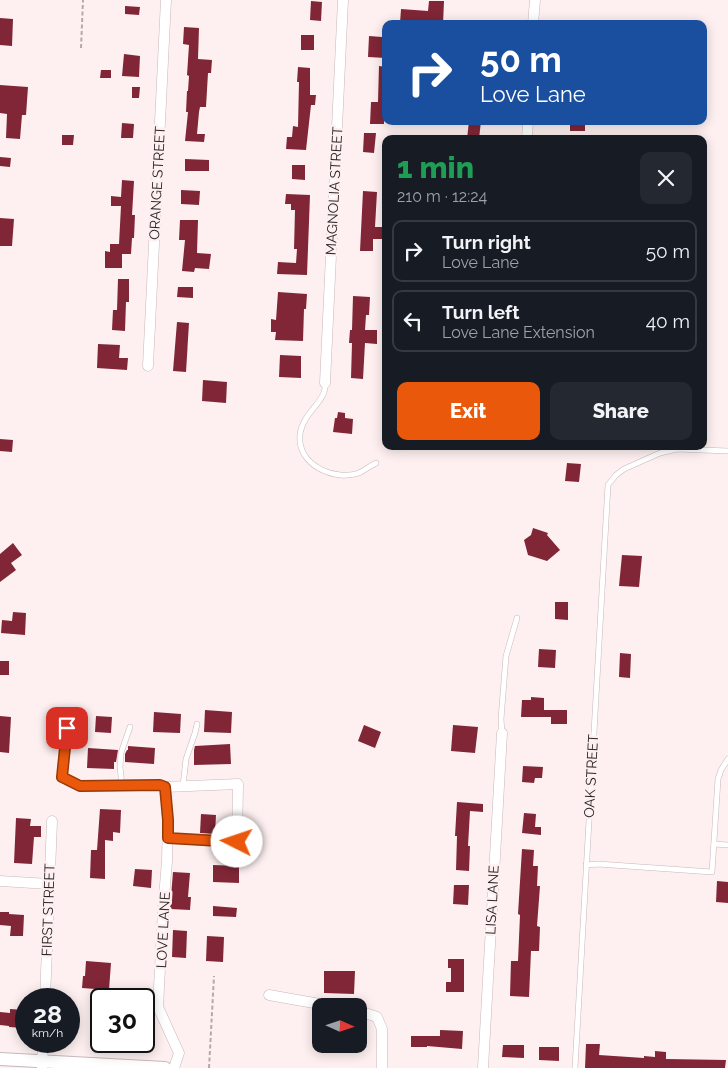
<!DOCTYPE html>
<meta charset="utf-8">
<style>
body{margin:0;font-family:Raleway,sans-serif;background:#242831;color:#f1f3f6;height:100vh;display:flex;flex-direction:column;font-size:19px;white-space:nowrap}
*{box-sizing:border-box;margin:0}
p{font-size:16px;color:#9ea1a6}
.icon{flex:none;width:28px;height:28px;fill:none;stroke:currentColor;stroke-width:2;stroke-linecap:round;stroke-linejoin:round}
.map{position:relative;flex:1;overflow:hidden}
.drawer{position:absolute;left:382px;top:135px;width:325px;height:315px;display:flex;flex-direction:column;background:#171b24;border-radius:10px;box-shadow:0 2px 12px #0003}
.drawer>*{flex:none}
.guide{position:absolute;left:382px;top:20px;width:325px;height:105px;border-radius:10px;box-shadow:0 2px 12px #0003;background:#1a4fa0;color:#fff;overflow:hidden}
.needle{width:32px;rotate:93deg}
.buttons{position:absolute;left:312px;top:998px;display:grid;gap:10px}
.buttons a{display:grid;place-items:center;width:55px;height:55px;border-radius:10px;background:#171b24;box-shadow:0 2px 12px #0003;font-size:25px}
.speed{position:absolute;left:15px;top:988px;display:flex;gap:10px;font-size:25px;font-weight:700;text-align:center}
.speed>*{display:grid;place-content:center;width:65px;height:65px;border-radius:50%;background:#171b24;box-shadow:0 2px 12px #0003;line-height:1}
.speed small{font-size:12px;font-weight:400}
.speed .limit{border:2px solid #111;border-radius:8px;background:#fff;color:#111}
.pin{position:absolute;display:grid;place-items:center;width:42px;height:42px;color:#fff;margin:-21px;border-radius:10px;box-shadow:0 2px 8px #0006}
.me{position:absolute;width:55px;margin:-28px;rotate:274deg;stroke-linejoin:round;filter:drop-shadow(0 0 4px #0008)}
.turn{display:flex;align-items:center;gap:18px;height:105px;padding:0 15px;font-size:22px}
.turn .icon{width:65px;height:65px;stroke-width:2.5}
.turn b{display:block;font-size:35px;line-height:42px}
.round{display:grid;place-items:center;flex:none;width:52px;height:52px;border-radius:10px;background:#242831}
.overview{display:flex;align-items:center;justify-content:space-between;height:85px;padding:0 15px}
h1{font-size:30px;font-weight:800;line-height:38px;color:#1e9e55}
.action{display:flex;gap:10px;margin-top:auto;padding:10px 15px}
.action a{flex:1;height:58px;border-radius:10px;background:#ea580c;color:#fff;font-size:20px;font-weight:800;line-height:58px;text-align:center}
.action a+a{background:#242831;color:#f1f3f6}
ul{padding:0;list-style:none}
li{display:flex;align-items:center;gap:15px;height:62px;margin:0 10px 8px;padding:0 5px;border:2px solid #363941;border-radius:10px}
li div{flex:1}
li b{display:block;font-size:19px}
li em{font-style:normal}
.map>svg:first-child{display:block}
</style>
<div class="map">
<svg width="728" height="1068" viewBox="0 0 728 1068">
<rect width="100%" height="100%" fill="#fef0f0"/>
<g fill="#802636">
<path d="M311 1 322 2 321 21 310 20Z"/>
<path d="M429 1H444L443 24 400 23 401 9 428 11Z"/>
<path d="M125 6 140 7 139 15 125 14Z"/>
<path d="M0 18 13 19 12 46 0 45Z"/>
<path d="M184 27 199 28 198 59 212 60 211 73H208L206 107H200L199 112 197 134H205L204 142 185 141 188 112H186L187 91H188L189 76 187 75 189 45 183 44Z"/>
<rect x="301" y="35" width="13" height="15"/>
<path d="M369 36 382 37V42H386V58L368 57Z"/>
<path d="M124 54 140 56 139 77 122 76Z"/>
<path d="M379 66 386 67V112H384V124H370L371 102H378Z"/>
<path d="M298 67 310 68V95H316L315 105H311L306 150 286 149 287 137H292L293 126 298 127 299 82H297Z"/>
<path d="M101 70H111V78H100Z"/>
<path d="M0 85 28 87 26 115H22L20 139 6 138 7 114 0 113Z"/>
<path d="M132 87H140L139 98H132Z"/>
<path d="M469 121H481L479 139H467Z"/>
<rect x="570" y="121" width="15" height="10"/>
<path d="M122 123 134 124 133 138H121Z"/>
<path d="M364 133H376L374 153 363 152Z"/>
<path d="M62 135H74L73 145H62Z"/>
<path d="M0 157 11 158 10 167 0 166Z"/>
<path d="M185 159 209 160V171H185Z"/>
<path d="M292 165H305V180L292 179Z"/>
<path d="M122 180 134 181 132 215H135L134 238H132L131 254H122V268H105V251L110 252V244H119L121 206H111V196L121 197Z"/>
<path d="M181 190 200 191 199 205 181 204Z"/>
<path d="M363 191 377 192 375 227H386L385 239H373V251H360Z"/>
<path d="M286 194 310 195 307 275 277 274 278 262 296 263 297 249H294L295 210H291V204H285Z"/>
<path d="M0 218 14 219 12 246H0Z"/>
<path d="M180 220H198L197 253 211 254 209 269 195 268 194 272 182 271 185 240H179Z"/>
<path d="M118 279H129V302H126L125 331 112 330 113 310H117Z"/>
<path d="M178 287H193V298L177 297Z"/>
<path d="M278 292 307 294 306 309H304L303 341 275 340 276 332H271V319L276 320Z"/>
<path d="M353 296 370 297 369 315H366L365 330H377V344L365 343 363 379 351 378 352 343H349L350 330H352Z"/>
<path d="M177 322 189 323 186 372 173 371Z"/>
<path d="M98 344 120 345 119 358H128L127 370 97 368Z"/>
<path d="M280 355 301 356V378L279 377Z"/>
<path d="M203 380 227 382 226 403 202 401Z"/>
<path d="M338 412 345 413V418L353 419 352 434 333 432 335 418H337Z"/>
<path d="M0 439 13 440 12 452 0 451Z"/>
<path d="M567 463 581 464 579 482 565 481Z"/>
<path d="M533 528 548 533 547 535 560 550 547 561 528 555 524 540 531 535Z"/>
<path d="M13 543 22 555 11 563 16 570 0 582V554Z"/>
<path d="M622 555 642 556 639 587 619 586Z"/>
<path d="M555 602H568V620L555 619Z"/>
<path d="M13 612 26 613 25 635 1 633 2 620 12 621Z"/>
<path d="M539 649 556 650 555 668 538 667Z"/>
<path d="M620 653 631 654 630 678 619 677Z"/>
<rect x="0" y="661" width="9" height="14"/>
<path d="M531 697 544 698V710H567V724H551V717H521L522 700H531Z"/>
<path d="M205 710 232 712 231 733 204 732Z"/>
<path d="M154 712 181 714 180 733 153 732Z"/>
<path d="M0 716 11 717 9 753 0 752Z"/>
<path d="M96 716 112 717 111 733 95 732Z"/>
<path d="M364 725 381 732 375 748 358 741Z"/>
<path d="M453 725 478 727 475 753 451 751Z"/>
<path d="M230 744 231 764 194 765V750L195 746Z"/>
<path d="M128 746 155 748 154 764 125 762V754L127 750H128Z"/>
<path d="M88 748 118 750 116 762H114V769L87 768Z"/>
<path d="M523 766 543 767 542 778H535L534 783 522 782Z"/>
<path d="M457 802 483 804V812L470 811 468 846H470L469 871 456 870 457 836H455Z"/>
<path d="M100 809 121 810 120 833 113 832V841L105 840V879L90 878 91 850H97Z"/>
<path d="M524 813 536 814 535 827H541V835L522 833Z"/>
<path d="M201 814 216 815 215 834 200 833Z"/>
<path d="M16 818 31 819 30 826H41V837H34L32 864 14 863Z"/>
<path d="M522 849 534 850 533 866H538L537 886H540L537 926 540 927 539 951H531L529 997 510 996 511 961H518L520 915 518 914Z"/>
<path d="M213 865 239 866V883L213 882Z"/>
<path d="M135 869 152 870 151 888 133 886Z"/>
<path d="M173 872 190 873 188 897H191L190 910 170 909Z"/>
<path d="M717 881 728 882V903L716 902Z"/>
<path d="M454 885H469L468 905 453 904Z"/>
<path d="M213 906 237 908 236 917 213 916Z"/>
<path d="M0 912H9V914L24 915 23 936H10L11 926 0 925Z"/>
<path d="M173 930 187 931 186 958 172 957Z"/>
<path d="M207 936 224 937 223 962 206 961Z"/>
<path d="M448 959H464V992H446V982H451V968H448Z"/>
<path d="M86 961 111 963 109 990 82 988 83 976H85Z"/>
<path d="M324 971H355L354 994 324 993Z"/>
<path d="M10 1009 25 1010 24 1028 9 1027V1026L0 1025V1012L10 1013Z"/>
<path d="M440 1030 463 1031 462 1049 427 1046V1047H411V1036H440Z"/>
<path d="M586 1044H600L599 1055 644 1058V1056L655 1057V1051L666 1052V1059L726 1060 725 1068H585Z"/>
<path d="M503 1045H524V1058L502 1057Z"/>
<path d="M539 1047H559V1061L539 1060Z"/>
</g>
<g fill="none" stroke-linecap="round" stroke-linejoin="round">
<defs>
<g id="service">
<path d="M325 383C328 403 297 414 300 442 303 467 336 481 359 473 365 470 370 466 376 463"/>
<path d="M502 733 501 719 506 656 517 618"/>
<path d="M122 786 120 767 121 753 130 727"/>
<path d="M183 786 186 759 195 733 197 724"/>
<path d="M714 844 728 845"/>
<path d="M586 865 598 864 712 872 718 779 721 770 728 759"/>
<path d="M575 1068 608 485 616 475 624 469 660 453 677 449 728 451"/>
</g>
<g id="minor">
<path d="M533 24 535 0"/>
<path d="M527 139 528 121"/>
<path d="M148 366 166 0"/>
<path d="M325 383 343 0"/>
<path d="M67 728 62 777 80 786 160 785 165 787 238 784 237 842 168 838"/>
<path d="M165 787 168 820 167 861 163 910 158 1007 179 1053 174 1068"/>
<path d="M0 881 49 884"/>
<path d="M269 995 331 1006"/>
<path d="M45 999 52 821"/>
<path d="M359 1011 377 1017 382 1029V1068"/>
<path d="M42 1068 43 1041"/>
<path d="M483 1068 502 733"/>
</g>
<path id="tertiary" d="M0 1059 165 1068"/>
</defs>
<use href="#service" stroke="#c9b8b9" stroke-width="6"/>
<use href="#minor" stroke="#c9b8b9" stroke-width="11"/>
<use href="#tertiary" stroke="#c9b8b9" stroke-width="14"/>
<g stroke="#b4a9a9" stroke-width="2" stroke-dasharray="4 2.5" stroke-linecap="butt">
<path d="M81 48 83 0"/>
<path d="M209 1068 214 976"/>
</g>
<use href="#service" stroke="#fff" stroke-width="5"/>
<use href="#minor" stroke="#fff" stroke-width="10"/>
<use href="#tertiary" stroke="#fff" stroke-width="12"/>
</g>
<g fill="none" stroke-linecap="round" stroke-linejoin="round">
<defs>
<path id="route" d="M67 728 62 777 80 786 160 785 165 787 168 820V838L237 842"/>
</defs>
<use href="#route" stroke="#983908" stroke-width="12"/>
<use href="#route" stroke="#ea580c" stroke-width="9"/>
</g>
<g text-anchor="middle" dominant-baseline="central" stroke-width="5" stroke-linejoin="round" paint-order="stroke">
<g font-size="14" fill="#2b2425" stroke="#fef0f0">
<text transform="translate(157 183) rotate(-87)">ORANGE STREET</text>
<text transform="translate(334 191) rotate(-87)">MAGNOLIA STREET</text>
<text transform="translate(591 776) rotate(-87)">OAK STREET</text>
<text transform="translate(492 900) rotate(-87)">LISA LANE</text>
<text transform="translate(48 910) rotate(-88)">FIRST STREET</text>
<text transform="translate(163 930) rotate(-87)">LOVE LANE</text>
</g>
</g>
</svg>
<div class="buttons">
<a><svg class="needle" viewBox="-14 -14 28 28"><path d="M0-13l5 13h-10z" fill="#e53935"/><path d="M0 13l5-13h-10z" fill="#9ea1a6"/></svg></a>
</div>
<div class="speed"><div>28<small>km/h</small></div><div class="limit">30</div></div>
<div class="pin" style="left:67px;top:728px;background:#d93025"><svg class="icon" aria-label="arrive" viewBox="0 0 24 24"><path d="M6 21V4h12l-3 4 3 4H6"/></svg></div>
<svg class="me" style="left:237px;top:842px" viewBox="-20 -20 40 40"><circle r="19" fill="#fff"/><path d="M0-13L10 11 0 6-10 11z" fill="#ea580c"/></svg>
<div class="guide">
<div class="turn"><svg class="icon" aria-label="right" viewBox="0 0 24 24"><path d="M7 20v-9h11M14 6l5 5-5 5"/></svg><div><b>50 m</b>Love Lane</div></div>
</div>
<section class="drawer">
<div class="overview"><div><h1>1 min</h1><p>210 m · 12:24</p></div><a class="round"><svg class="icon" aria-label="close" viewBox="0 0 24 24"><path d="M6 6l12 12M18 6L6 18"/></svg></a></div>
<ul>
<li><svg class="icon" aria-label="right" viewBox="0 0 24 24"><path d="M7 20v-9h11M14 6l5 5-5 5"/></svg><div><b>Turn right</b><p>Love Lane</p></div><em>50 m</em></li>
<li><svg class="icon" aria-label="left" viewBox="0 0 24 24"><path d="M17 20v-9H6M10 6l-5 5 5 5"/></svg><div><b>Turn left</b><p>Love Lane Extension</p></div><em>40 m</em></li>
</ul>
<div class="action"><a>Exit</a><a>Share</a></div>
</section>
</div>
